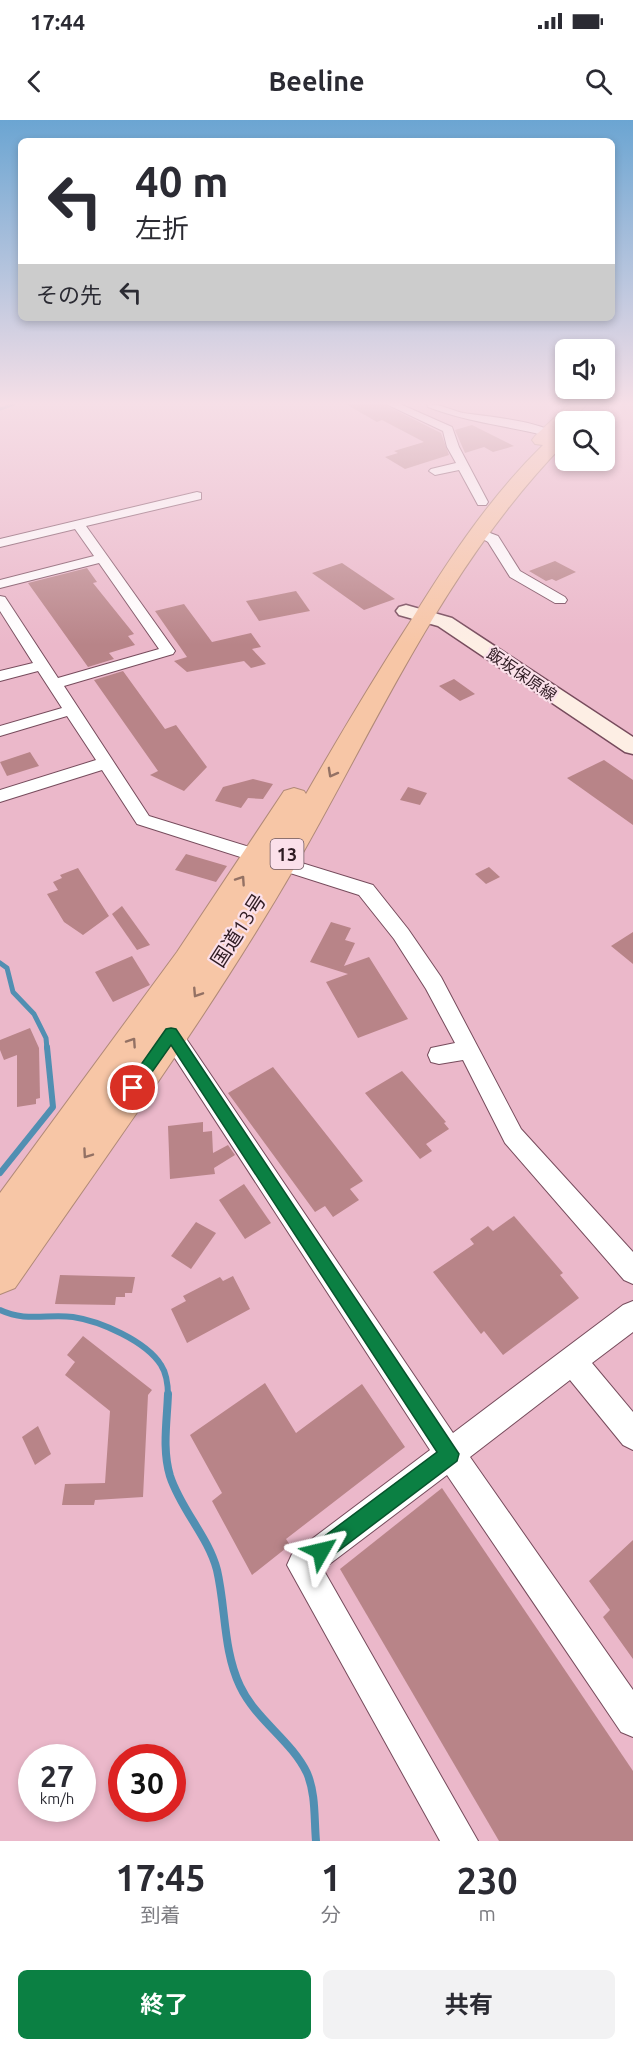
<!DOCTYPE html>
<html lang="ja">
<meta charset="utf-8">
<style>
body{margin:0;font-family:Ubuntu,"Noto Sans JP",sans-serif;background:#f2f2f3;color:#2b2b33;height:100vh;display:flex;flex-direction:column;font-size:22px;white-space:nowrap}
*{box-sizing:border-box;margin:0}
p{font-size:20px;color:#7c7c81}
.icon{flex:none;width:33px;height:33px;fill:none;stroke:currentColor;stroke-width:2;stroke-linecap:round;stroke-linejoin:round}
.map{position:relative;height:1721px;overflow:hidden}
.details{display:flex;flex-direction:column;background:#fff;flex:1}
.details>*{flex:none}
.top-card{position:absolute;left:18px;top:18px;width:597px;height:183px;border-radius:9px;box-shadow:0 3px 9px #0003;background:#fff;color:#2b2b33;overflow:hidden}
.buttons{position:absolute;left:555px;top:219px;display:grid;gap:12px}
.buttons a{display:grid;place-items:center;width:60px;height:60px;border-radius:9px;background:#fff;box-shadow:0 3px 9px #0003;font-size:30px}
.speed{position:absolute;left:18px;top:1624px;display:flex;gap:12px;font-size:30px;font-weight:700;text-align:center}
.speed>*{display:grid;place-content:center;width:78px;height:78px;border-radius:50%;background:#fff;box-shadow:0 3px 9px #0003;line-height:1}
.speed small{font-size:15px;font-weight:400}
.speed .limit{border:9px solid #d22;background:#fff;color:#111}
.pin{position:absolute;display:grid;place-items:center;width:51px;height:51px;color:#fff;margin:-26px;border:3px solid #fff;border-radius:50%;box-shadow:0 2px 6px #0007}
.me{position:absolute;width:66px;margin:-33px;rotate:53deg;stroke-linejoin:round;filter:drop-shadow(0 0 4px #0008)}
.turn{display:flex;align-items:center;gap:21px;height:126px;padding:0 18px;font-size:27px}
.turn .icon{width:78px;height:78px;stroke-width:2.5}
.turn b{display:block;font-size:42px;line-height:51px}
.then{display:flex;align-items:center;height:57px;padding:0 18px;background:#0003;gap:12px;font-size:22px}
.eta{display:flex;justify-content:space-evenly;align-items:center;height:102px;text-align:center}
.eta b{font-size:36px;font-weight:700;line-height:42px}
.cta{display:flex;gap:12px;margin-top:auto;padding:12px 18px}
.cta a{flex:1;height:69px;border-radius:9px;background:#0b8043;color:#fff;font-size:24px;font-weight:700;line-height:69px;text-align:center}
.cta a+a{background:#f2f2f3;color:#2b2b33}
.status{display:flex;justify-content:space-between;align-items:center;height:42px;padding:0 30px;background:#fff;direction:ltr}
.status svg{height:16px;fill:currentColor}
header{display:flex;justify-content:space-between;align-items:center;height:78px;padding:0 18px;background:#fff;font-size:27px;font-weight:700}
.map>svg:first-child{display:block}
</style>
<div class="status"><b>17:44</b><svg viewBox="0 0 49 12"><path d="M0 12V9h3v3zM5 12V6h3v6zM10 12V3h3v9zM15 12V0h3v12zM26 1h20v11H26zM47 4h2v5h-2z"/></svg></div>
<header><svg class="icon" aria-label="back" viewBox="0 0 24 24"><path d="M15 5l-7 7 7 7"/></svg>Beeline<svg class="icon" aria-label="search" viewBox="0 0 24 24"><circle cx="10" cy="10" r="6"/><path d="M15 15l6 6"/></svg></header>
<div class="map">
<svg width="633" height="1721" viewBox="0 0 633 1721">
<rect width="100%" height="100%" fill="#ebb8ca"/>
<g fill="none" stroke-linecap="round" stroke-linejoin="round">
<path stroke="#518fb2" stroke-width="3" d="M0 289 14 284"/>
<path stroke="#518fb2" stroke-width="5" d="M0 843 7 848 13 872 34 894 46 918 47 929"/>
<g stroke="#518fb2" stroke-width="6">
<path d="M0 1053 53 987 47 927"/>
<path d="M0 1190C25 1202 47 1194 73 1197 100 1201 146 1221 161 1245 167 1254 168 1265 168 1276"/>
</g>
<path stroke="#518fb2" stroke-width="8" d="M168 1274C167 1302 162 1329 170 1356 181 1390 208 1416 217 1450 226 1489 223 1530 240 1566 256 1600 291 1620 307 1653 316 1674 314 1699 316 1721"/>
</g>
<g fill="#b88488">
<path d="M346 284H383L441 313 449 335 405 349 385 337 398 333 394 331 424 322 382 300 377 302Z"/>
<path d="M472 305 514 326 493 332 484 327 465 333 455 310Z"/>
<path d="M555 441 576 452 556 461 552 459 546 461 529 451Z"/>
<path d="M342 443 395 479 364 490 312 453Z"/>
<path d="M87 448 97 462 93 463 134 514 128 516 135 525 109 533 114 539 88 547 28 463Z"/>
<path d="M296 471 310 491 259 501 246 481Z"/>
<path d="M184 484 212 522 251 513 261 527 252 529 266 544 251 548 244 541 187 552 174 541 187 537 155 491Z"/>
<path d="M123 551 165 609 176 605 207 647 184 671 150 655 158 651 94 560Z"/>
<path d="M454 559 475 574 460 581 439 566Z"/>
<path d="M30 632 39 646 7 656 0 642Z"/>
<path d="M604 640 633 660V705L567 658Z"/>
<path d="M253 659 273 664 263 679 248 678 241 688 215 681 223 667Z"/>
<path d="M408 667 427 673 420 685 400 680Z"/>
<path d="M186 734 227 746 216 762 175 750Z"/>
<path d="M489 747 500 757 486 764 475 754Z"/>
<path d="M78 748 109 796 83 815 64 802 47 774 58 770 53 762 62 758 60 755Z"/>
<path d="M122 786 150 825 137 830 112 794Z"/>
<path d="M331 802 351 808 345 820 355 823 344 846 369 837 408 899 358 918 326 862 348 854 310 842Z"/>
<path d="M633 812V844L611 826Z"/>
<path d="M132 836 150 865 113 882 95 852Z"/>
<path d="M30 908 39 928 40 978 36 979V984L17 987V935L4 940 0 930V920Z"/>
<path d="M273 947 363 1061 350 1069 359 1080 333 1097 325 1086 315 1092 228 973Z"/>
<path d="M402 951 446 1002 444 1003 449 1009 426 1024 432 1031 420 1039 365 973Z"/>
<path d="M203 1002V1012L212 1011 213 1033 228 1025 235 1035 214 1048 215 1054 170 1059 168 1006Z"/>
<path d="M244 1064 271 1103 245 1119 219 1080Z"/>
<path d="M514 1096 563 1153 560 1155 579 1178 503 1235 484 1211 481 1214 433 1152 474 1124 470 1119 488 1106 493 1111Z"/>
<path d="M196 1102 216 1113 191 1149 171 1136Z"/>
<path d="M60 1155 135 1157 132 1173H125V1177H116L115 1185 55 1184Z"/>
<path d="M233 1156 250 1189 187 1223 171 1189 186 1181 183 1176 220 1157 223 1161Z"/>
<path d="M83 1216 152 1270 148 1275 143 1377 95 1380 94 1385H62L65 1364 105 1363 110 1291 65 1255 75 1242 67 1235Z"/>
<path d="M265 1263 296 1313 362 1264 405 1327 286 1419 290 1425 252 1455 212 1381 222 1373 190 1315Z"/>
<path d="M38 1306 51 1334 35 1345 22 1317Z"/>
<path d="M442 1368 633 1651V1721H499L340 1449Z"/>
<path d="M633 1420V1539L603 1497 610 1490 589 1461Z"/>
</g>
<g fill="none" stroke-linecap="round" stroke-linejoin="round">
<defs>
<g id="street">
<path d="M386 284H400L452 307 459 327 488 382 486 385H478L459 350 435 355 429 351 431 349 456 343 447 327 443 311Z"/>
<path d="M427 284C441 284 450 290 463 293 484 296 539 301 554 313L548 316C508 306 467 302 428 287Z"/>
<path d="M197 372 201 373V379L86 406 175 531 173 534 64 566 149 696 373 765 408 809 441 857 521 1009 633 1132V1164L624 1160 505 1023 463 940 439 944 431 942 428 935 431 928 455 923 426 869 394 819 359 775 137 704 102 650 0 682V670L96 640 67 596 0 616V606L62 588 38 551 0 561V551L33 543 0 491V476L5 477 58 558 159 529 99 443 0 468V460L94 436 75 409 0 427V419Z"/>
<path d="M477 408 498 416 520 451 565 477 567 480 565 483H555L510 457 488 422 471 412Z"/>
<path d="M171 905 179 908 453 1313 623 1185 633 1181V1212L592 1243 633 1292V1330L623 1325 570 1260 470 1337 633 1570V1617L621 1612 447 1355 323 1449 478 1721H440L287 1445 292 1434 430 1330 163 920 160 914 163 908Z"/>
</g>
<path id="secondary" d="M406 485 452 498 633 617V634L625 632 438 506 399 495 396 491 399 487Z"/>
<path id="highway" d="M569 284H587L570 302H566V322C447 443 379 600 296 745 211 892 111 1029 15 1168L0 1174V1073L177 832 284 671 294 668 304 671 306 674C340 615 375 556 412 499 451 436 490 377 543 325L535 324 532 320 535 316Z"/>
</defs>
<use href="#street" stroke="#764b5c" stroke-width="2"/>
<use href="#secondary" stroke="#764b5c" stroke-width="3"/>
<use href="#highway" stroke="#b18a78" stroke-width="2"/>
<use href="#street" fill="#fff" fill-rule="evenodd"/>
<use href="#secondary" fill="#fdeee4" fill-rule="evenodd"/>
<use href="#highway" fill="#f7c6a6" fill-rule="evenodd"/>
</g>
<defs><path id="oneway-chevron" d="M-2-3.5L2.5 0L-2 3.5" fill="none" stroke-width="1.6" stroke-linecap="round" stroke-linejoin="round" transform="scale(1.5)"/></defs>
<g stroke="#937164">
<use href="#oneway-chevron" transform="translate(332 653) rotate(119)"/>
<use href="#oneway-chevron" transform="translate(241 760) rotate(-56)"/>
<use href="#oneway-chevron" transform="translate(197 873) rotate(123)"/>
<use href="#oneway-chevron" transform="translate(132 922) rotate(-56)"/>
<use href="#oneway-chevron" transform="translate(87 1034) rotate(125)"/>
</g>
<linearGradient id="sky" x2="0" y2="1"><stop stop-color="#6ba5d2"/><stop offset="0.54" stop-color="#f6dfe7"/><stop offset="1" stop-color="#f6dfe7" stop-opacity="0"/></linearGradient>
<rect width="633" height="525" fill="url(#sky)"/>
<path fill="#0b8043" stroke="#07532c" stroke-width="1.5" d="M171 908 176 909 459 1334 457 1341 329 1438 321 1441 314 1438 311 1431 314 1424 437 1332 171 925 138 972 133 974 128 972 126 968 128 963 166 909Z"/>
<g text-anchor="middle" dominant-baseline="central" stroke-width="4.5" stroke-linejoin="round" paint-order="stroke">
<g font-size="16" fill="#2f1c23" stroke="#fbe0ea">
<text transform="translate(522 554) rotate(34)">飯坂保原線</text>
</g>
<rect fill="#fbe0ea" stroke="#6c575f" stroke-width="1.5" x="270.5" y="719" width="33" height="30" rx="4.5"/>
<g font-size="18" font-weight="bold" fill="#2f1c23">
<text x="287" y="734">13</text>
</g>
<g font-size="20" fill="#2f1c23" stroke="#fbe0ea">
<text transform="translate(238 810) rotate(-57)">国道13号</text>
</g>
</g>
</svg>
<div class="buttons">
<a><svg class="icon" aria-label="sound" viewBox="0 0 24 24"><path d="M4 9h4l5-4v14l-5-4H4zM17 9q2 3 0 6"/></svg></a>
<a><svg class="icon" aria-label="search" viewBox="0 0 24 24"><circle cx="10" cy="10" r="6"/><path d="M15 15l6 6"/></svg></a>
</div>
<div class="speed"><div>27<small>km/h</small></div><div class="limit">30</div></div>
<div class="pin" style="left:133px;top:968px;background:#d93025"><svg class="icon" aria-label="arrive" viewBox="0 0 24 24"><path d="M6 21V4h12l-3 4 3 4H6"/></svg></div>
<svg class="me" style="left:321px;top:1431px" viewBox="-20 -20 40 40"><path d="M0-17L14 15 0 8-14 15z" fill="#0b8043" stroke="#fff" stroke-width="4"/></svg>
<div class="top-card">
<div class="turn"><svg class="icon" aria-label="left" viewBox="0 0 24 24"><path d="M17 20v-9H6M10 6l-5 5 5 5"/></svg><div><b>40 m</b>左折</div></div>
<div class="then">その先<svg class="icon" aria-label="left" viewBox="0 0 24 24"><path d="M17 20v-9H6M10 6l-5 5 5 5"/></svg></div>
</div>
</div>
<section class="details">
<div class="eta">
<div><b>17:45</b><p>到着</p></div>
<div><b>1</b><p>分</p></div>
<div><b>230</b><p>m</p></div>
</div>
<div class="cta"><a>終了</a><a>共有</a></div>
</section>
